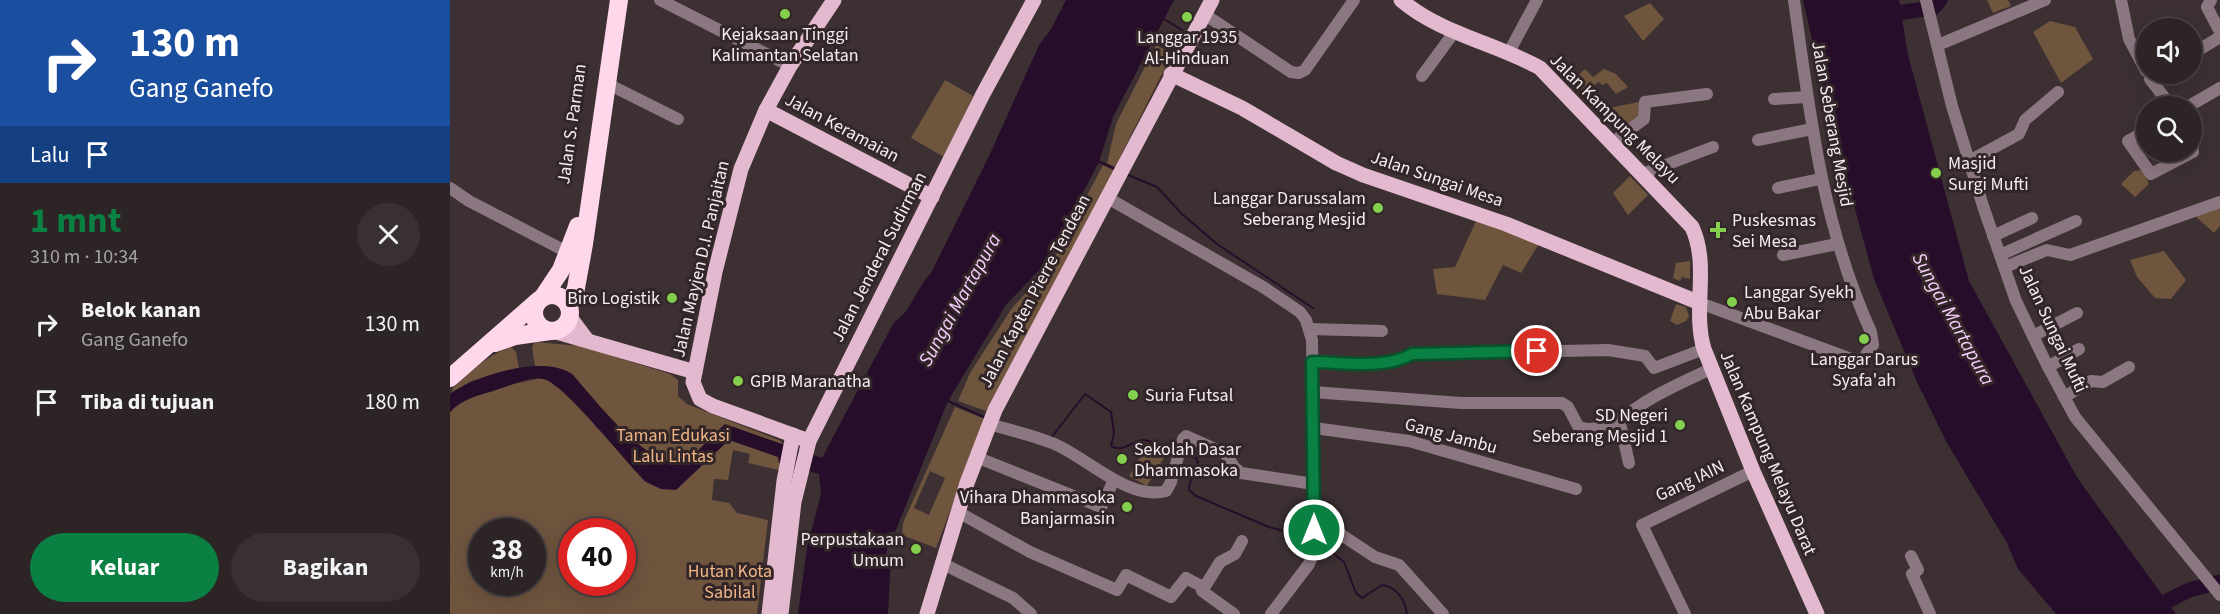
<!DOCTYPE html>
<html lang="id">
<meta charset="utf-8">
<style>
body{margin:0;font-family:"Source Sans 3",sans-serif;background:#393032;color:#f1f3f6;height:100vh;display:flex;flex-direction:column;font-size:22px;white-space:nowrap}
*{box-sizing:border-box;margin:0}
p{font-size:20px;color:#a7a4a7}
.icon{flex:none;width:33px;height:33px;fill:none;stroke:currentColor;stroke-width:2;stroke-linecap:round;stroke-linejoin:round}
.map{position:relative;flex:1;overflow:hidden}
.details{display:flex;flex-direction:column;background:#2d2426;width:450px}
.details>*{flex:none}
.banner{background:#1a4fa0;color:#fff;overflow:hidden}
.fabs{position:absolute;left:1686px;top:18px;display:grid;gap:12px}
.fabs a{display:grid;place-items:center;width:66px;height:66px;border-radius:50%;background:#2d2426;box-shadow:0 6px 24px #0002,0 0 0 2px #484143;font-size:30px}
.speed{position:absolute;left:18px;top:518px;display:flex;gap:12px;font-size:30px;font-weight:700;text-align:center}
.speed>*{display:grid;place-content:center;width:78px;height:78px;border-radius:50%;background:#2d2426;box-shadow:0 6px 24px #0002,0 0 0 2px #484143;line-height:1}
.speed small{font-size:15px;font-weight:400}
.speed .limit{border:9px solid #d22;background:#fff;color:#111}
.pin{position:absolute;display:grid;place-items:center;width:51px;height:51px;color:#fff;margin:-26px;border:3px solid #fff;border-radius:50%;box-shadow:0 2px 6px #0007}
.me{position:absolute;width:66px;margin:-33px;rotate:0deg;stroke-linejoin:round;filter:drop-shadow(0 0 4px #0008)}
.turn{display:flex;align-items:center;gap:21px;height:126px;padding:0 30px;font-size:27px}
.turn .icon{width:78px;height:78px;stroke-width:2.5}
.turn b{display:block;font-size:42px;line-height:51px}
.then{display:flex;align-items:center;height:57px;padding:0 30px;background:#0003;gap:12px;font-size:22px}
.round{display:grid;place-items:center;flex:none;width:63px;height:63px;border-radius:32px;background:#393032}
.head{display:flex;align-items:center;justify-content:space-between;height:102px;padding:0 30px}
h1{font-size:36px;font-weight:700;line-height:45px;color:#0b8043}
.cta{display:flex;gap:12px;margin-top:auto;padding:12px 30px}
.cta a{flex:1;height:69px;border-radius:36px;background:#0b8043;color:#fff;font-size:24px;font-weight:700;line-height:69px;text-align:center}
.cta a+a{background:#393032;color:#f1f3f6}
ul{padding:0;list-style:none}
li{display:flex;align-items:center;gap:18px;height:78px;padding:0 30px}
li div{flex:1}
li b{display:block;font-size:22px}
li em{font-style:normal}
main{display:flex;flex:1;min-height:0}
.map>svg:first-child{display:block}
</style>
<main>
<section class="details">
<div class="banner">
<div class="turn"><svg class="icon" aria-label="right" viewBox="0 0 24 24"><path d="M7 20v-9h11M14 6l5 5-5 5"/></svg><div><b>130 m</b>Gang Ganefo</div></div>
<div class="then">Lalu<svg class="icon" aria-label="arrive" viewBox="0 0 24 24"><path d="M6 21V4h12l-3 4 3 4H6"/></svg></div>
</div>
<div class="head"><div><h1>1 mnt</h1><p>310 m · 10:34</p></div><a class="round"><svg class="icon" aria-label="close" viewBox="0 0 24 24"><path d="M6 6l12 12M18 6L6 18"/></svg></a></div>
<ul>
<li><svg class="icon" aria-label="right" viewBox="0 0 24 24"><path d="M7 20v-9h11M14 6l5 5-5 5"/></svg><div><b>Belok kanan</b><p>Gang Ganefo</p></div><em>130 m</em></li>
<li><svg class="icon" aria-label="arrive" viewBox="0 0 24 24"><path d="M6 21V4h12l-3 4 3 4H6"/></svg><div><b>Tiba di tujuan</b></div><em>180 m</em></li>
</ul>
<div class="cta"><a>Keluar</a><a>Bagikan</a></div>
</section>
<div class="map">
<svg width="1770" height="614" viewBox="0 0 1770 614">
<rect width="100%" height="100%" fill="#3c3032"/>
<g fill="#6f543e" fill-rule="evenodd">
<path d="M1537 0H1558L1561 6 1543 13Z"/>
<path d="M1200 3 1214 19 1193 41 1174 16Z"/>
<path d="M1600 21 1625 27 1643 59 1611 83 1583 32Z"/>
<path d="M706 45 722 54 665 167 657 163 666 124Z"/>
<path d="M1135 69 1143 77 1154 69 1166 74 1178 87 1166 94 1157 83 1152 85 1149 82 1134 93 1122 81Z"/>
<path d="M495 80 523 96 494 157 461 138Z"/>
<path d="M1193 101 1192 117 1172 128 1165 120 1159 122 1152 117 1164 107Z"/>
<path d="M653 165 665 171 536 411 508 401 520 373 562 308 599 268Z"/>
<path d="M1693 170 1699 184 1685 197 1671 184 1684 171Z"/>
<path d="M1180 176 1198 195 1178 215 1163 193Z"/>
<path d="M1770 207V226L1764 233 1744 215Z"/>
<path d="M1027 219 1090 242 1071 273 1053 265 1035 300 987 294 983 269 1005 267Z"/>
<path d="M1714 251 1736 280 1721 299 1705 298 1687 277 1680 260Z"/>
<path d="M1240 261V279L1232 277 1230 281 1223 278 1226 263Z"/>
<path d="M1226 304 1236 307 1239 316 1236 321 1227 325 1220 321Z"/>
<path d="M85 342 131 346 220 374 228 380V396L237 404 331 441 334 447 329 470 298 463 300 454 283 450 278 480 264 479 262 500 279 503 287 513 318 520 307 614H0V412C19 391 60 385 87 379L82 347ZM32 531H82V582H32ZM122 531H172V582H122Z"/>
<path d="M61 347 66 352 69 368 21 381 2 392 3 388C21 372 37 355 61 347Z"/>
<path d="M505 407 535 419 486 548 452 535 453 523ZM480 471 495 478 479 515 464 508Z"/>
<path d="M697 446 715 456 697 486 679 476Z"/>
</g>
<g fill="#260d2a">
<path d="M616 0H724L663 117 649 162 610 236 592 267 556 305 498 401 445 532H440L436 554 441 555 438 614H348L357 547 371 494 369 474 329 463 328 457 279 440 226 490 211 489 196 482C177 464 113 382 93 379 80 376 62 385 49 389 31 395 13 398 0 412V394C26 375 94 354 122 374 145 399 200 474 237 461L275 424 372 458 444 322C462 311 466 288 481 273L540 154 589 45 601 29Z"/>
<path d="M1353 0H1449L1458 55 1519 281 1628 479 1726 614H1606L1568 569 1557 543 1497 443 1467 382 1424 279 1378 110Z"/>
</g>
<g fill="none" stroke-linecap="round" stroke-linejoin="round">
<g stroke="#260d2a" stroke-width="2">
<path d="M714 19 732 30"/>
<path d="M648 161 667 170"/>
<path d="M678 175 707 187 732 214 767 244 863 308"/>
<path d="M498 401 536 418"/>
<path d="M601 438 635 394 661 412 664 433 661 446C673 453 681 441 693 440 705 440 714 451 725 453"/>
<path d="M734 455 746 458 748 462 739 486V490L746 496 819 527 859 538"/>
<path d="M868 541 894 562 906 593 912 598 932 585C947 587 955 600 957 614"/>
</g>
<g stroke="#260d2a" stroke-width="15">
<path d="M1431 15 1483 8 1490 0"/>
<path d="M1692 614 1739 590 1770 582"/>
</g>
<g stroke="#8b7781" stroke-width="12">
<path d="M210 0 340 66"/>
<path d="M1476 0 1502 106 1534 209 1566 301 1596 363 1625 417 1770 595"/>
<path d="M1671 0 1679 39 1696 71"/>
<path d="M1761 0 1757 7 1770 32"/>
<path d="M754 14 841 72 849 73 855 70 904 0"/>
<path d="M1488 45 1595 0"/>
<path d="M1059 52 1087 0"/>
<path d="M1742 54 1770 37"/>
<path d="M1708 74 1700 79 1721 106"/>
<path d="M159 76 160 85 228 119"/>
<path d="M972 76 1005 31"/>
<path d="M1324 99 1357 97"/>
<path d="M1739 106 1770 88"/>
<path d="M1696 131 1678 141 1701 174 1743 152 1742 143"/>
<path d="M1308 140 1362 129"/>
<path d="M1162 143 1194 119 1195 102 1257 94"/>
<path d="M1519 161 1569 134 1575 120 1608 92"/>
<path d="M1192 174 1263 147"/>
<path d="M0 188 19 201 119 253"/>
<path d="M1328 188 1370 179"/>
<path d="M656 197 813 287 850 312 856 320 862 340 863 392V554L859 564 821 614"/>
<path d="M1543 236 1582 218"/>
<path d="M1333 255 1387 244"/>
<path d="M1550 255 1626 221"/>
<path d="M1555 267 1597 250 1620 255 1770 202"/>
<path d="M1250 303 1401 359H1413L1423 345 1421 332C1372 224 1360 116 1344 0"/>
<path d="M860 329 932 331"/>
<path d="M1583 336 1627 313"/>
<path d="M862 362C893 362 935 370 962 354L1158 350 1195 356 1204 368 1254 349"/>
<path d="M1598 367 1629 349"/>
<path d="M863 392 1011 403H1112L1118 407 1128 426C1148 439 1184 408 1202 398 1221 387 1241 378 1261 369"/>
<path d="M1614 397 1641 381 1653 382 1679 367"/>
<path d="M1169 419 1179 463"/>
<path d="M539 424C560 430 582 435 602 443 636 456 677 501 716 491L721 482 733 439 736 436 776 454 784 467 791 473 864 484"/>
<path d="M864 428 959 441 1126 489"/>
<path d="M526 457 651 507 664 480"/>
<path d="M508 512 580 552 667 590 676 575 721 597 736 578 753 587"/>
<path d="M863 516 925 557 949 565 993 614"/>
<path d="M1461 556 1468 570 1462 574 1480 614"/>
<path d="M491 563 563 598 581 614"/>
<path d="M784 614 752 591 770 562 785 554 792 541"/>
<path d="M1235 614 1192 525 1303 471"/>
</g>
<g stroke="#e2b9ce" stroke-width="15">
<path d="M951 0C991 34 1045 43 1090 68L1242 227C1260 266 1242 309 1254 349L1303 471 1367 614"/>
<path d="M721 74 792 108 886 163 913 175 1056 224 1250 303"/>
<path d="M316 110 482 197"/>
<path d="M119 316 137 340"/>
<path d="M103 331 245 372"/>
<path d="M359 441 263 406 250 399 243 382 265 272 291 169 316 110 340 66 384 0"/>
<path d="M319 614 334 481 343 435"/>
<path d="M331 614 344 502 359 441 533 94 584 0"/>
<path d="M477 614 517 483 545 410 762 0"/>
</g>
<g stroke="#fed7eb" stroke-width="18">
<circle cx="102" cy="313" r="18"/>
<path d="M93 297 111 270 128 226"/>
<path d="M119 307 126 288 134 244 169 0"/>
<path d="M45 343 65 336 100 331"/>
<path d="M0 378 89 300"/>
</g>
</g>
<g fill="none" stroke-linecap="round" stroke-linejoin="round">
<defs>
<path id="route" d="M864 530 862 362C893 362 934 370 962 354L1087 351"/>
</defs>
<use href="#route" stroke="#07532c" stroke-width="15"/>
<use href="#route" stroke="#0b8043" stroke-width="10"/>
</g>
<g fill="#84d04e" stroke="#322628" stroke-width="2">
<circle cx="335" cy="14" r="6"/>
<circle cx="737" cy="17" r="6"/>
<circle cx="1486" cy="173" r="6"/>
<circle cx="928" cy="208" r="6"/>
<path d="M1265 221h6v6h6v6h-6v6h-6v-6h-6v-6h6z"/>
<circle cx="222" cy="298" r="6"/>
<circle cx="1282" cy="302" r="6"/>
<circle cx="1414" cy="339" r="6"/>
<circle cx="288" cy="381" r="6"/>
<circle cx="683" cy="395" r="6"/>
<circle cx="1230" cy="425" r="6"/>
<circle cx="672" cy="459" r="6"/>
<circle cx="677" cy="507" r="6"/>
<circle cx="466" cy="549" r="6"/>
</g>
<g text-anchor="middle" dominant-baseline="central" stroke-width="6" stroke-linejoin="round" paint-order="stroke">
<g font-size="18" fill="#f5edee" stroke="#322628" text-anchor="start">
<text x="335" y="34" text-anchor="middle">Kejaksaan Tinggi<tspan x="335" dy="21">Kalimantan Selatan</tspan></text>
<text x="737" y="37" text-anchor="middle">Langgar 1935<tspan x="737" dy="21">Al-Hinduan</tspan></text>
<text x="1498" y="163">Masjid<tspan x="1498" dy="21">Surgi Mufti</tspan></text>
<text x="916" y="198" text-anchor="end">Langgar Darussalam<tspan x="916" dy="21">Seberang Mesjid</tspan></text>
<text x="1282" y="220">Puskesmas<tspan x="1282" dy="21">Sei Mesa</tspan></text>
<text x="1294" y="292">Langgar Syekh<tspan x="1294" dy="21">Abu Bakar</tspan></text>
<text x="210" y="298" text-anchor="end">Biro Logistik</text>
<text x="1414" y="359" text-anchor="middle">Langgar Darus<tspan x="1414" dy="21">Syafa'ah</tspan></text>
<text x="300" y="381">GPIB Maranatha</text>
<text x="695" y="395">Suria Futsal</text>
<text x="1218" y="415" text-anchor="end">SD Negeri<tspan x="1218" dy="21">Seberang Mesjid 1</tspan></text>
<text x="684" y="449">Sekolah Dasar<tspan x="684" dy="21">Dhammasoka</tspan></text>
<text x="665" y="497" text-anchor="end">Vihara Dhammasoka<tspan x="665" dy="21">Banjarmasin</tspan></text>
<text x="454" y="539" text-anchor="end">Perpustakaan<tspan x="454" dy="21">Umum</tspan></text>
</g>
<g font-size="18" fill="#f5edee" stroke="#322628">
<text transform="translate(1165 119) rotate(45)">Jalan Kampung Melayu</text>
<text transform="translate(122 124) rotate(-82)">Jalan S. Parman</text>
<text transform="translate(1382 124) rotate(80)">Jalan Seberang Mesjid</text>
<text transform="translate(392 128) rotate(28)">Jalan Keramaian</text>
<text transform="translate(987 179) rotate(19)">Jalan Sungai Mesa</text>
<text transform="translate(429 257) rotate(-63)">Jalan Jenderal Sudirman</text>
<text transform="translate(251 259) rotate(-77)">Jalan Mayjen D.I. Panjaitan</text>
<text transform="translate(585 291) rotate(-62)">Jalan Kapten Pierre Tendean</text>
<text transform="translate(1603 329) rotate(65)">Jalan Sungai Mufti</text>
<text transform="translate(1001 436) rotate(15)">Gang Jambu</text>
<text transform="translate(1318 453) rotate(67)">Jalan Kampung Melayu Darat</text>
<text transform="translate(1240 481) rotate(-25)">Gang IAIN</text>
</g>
<g font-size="18" fill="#f1b686" stroke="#322628">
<text x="223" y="435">Taman Edukasi<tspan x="223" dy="21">Lalu Lintas</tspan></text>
<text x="280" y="571">Hutan Kota<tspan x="280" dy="21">Sabilal</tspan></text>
</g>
<g font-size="20" font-style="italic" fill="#f4cdfb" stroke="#322628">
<text transform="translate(510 300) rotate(-61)">Sungai Martapura</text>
<text transform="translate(1503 319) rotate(61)">Sungai Martapura</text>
</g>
</g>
</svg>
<div class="fabs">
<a><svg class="icon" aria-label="sound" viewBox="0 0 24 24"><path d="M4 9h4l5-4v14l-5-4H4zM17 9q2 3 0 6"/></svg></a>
<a><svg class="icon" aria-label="search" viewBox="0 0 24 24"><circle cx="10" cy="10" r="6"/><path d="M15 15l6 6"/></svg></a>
</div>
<div class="speed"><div>38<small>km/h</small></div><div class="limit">40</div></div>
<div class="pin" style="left:1087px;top:351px;background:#d93025"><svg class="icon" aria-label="arrive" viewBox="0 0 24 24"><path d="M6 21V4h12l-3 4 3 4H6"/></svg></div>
<svg class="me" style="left:864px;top:530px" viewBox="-20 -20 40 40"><circle r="17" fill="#0b8043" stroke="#fff" stroke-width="3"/><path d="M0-11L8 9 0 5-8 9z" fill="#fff"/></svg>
</div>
</main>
